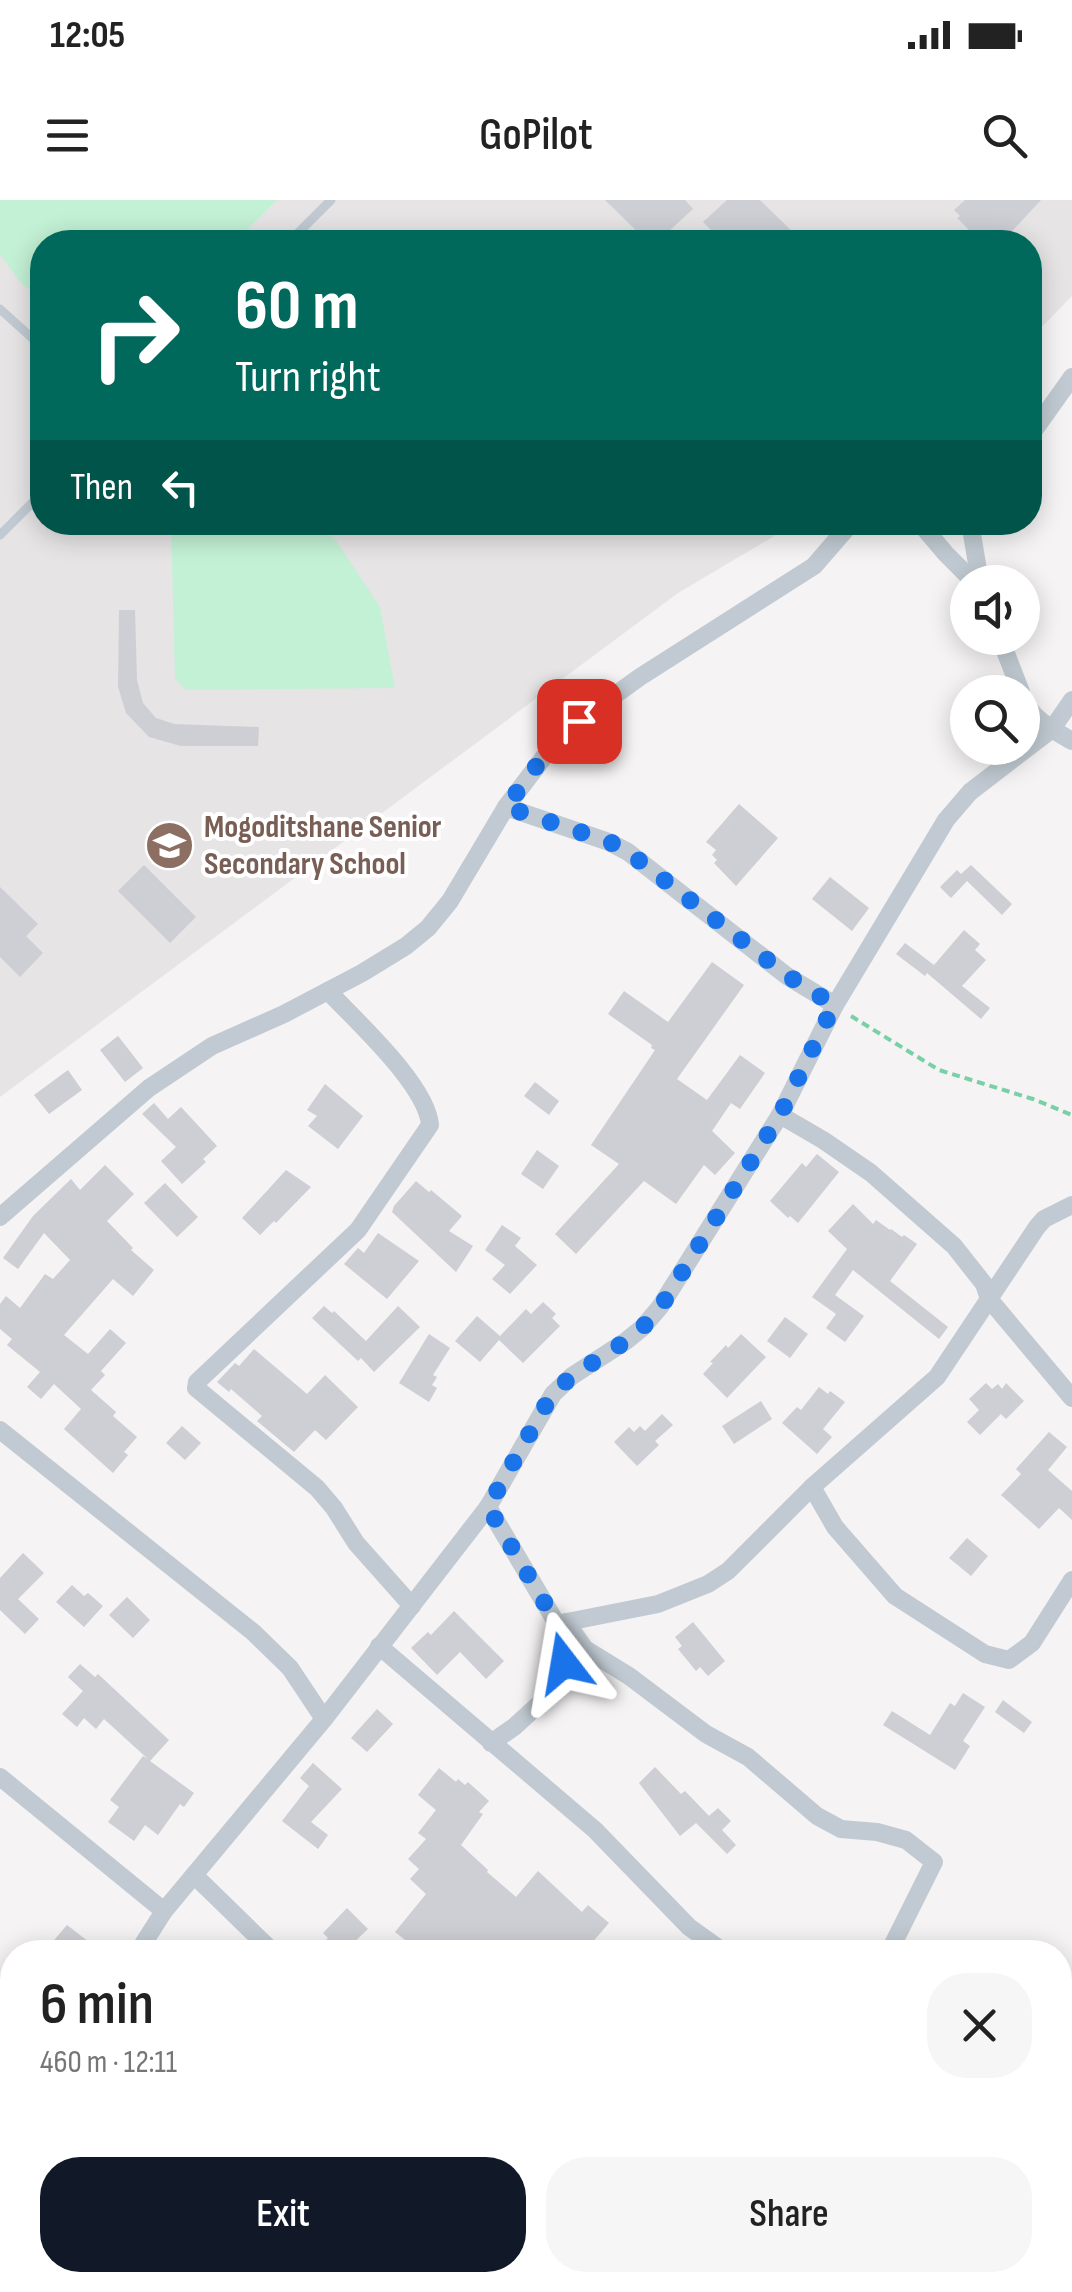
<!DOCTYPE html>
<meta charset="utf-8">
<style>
body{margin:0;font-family:"Sofia Sans Condensed",sans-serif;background:#f6f6f6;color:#222;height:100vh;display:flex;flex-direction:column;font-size:38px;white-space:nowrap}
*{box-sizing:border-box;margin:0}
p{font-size:32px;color:#767676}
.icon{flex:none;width:55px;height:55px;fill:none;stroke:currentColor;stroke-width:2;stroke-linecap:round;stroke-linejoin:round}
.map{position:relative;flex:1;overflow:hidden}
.sheet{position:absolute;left:0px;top:1740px;width:1072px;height:352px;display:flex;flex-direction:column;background:#fff;border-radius:40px 40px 0 0;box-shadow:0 5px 25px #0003}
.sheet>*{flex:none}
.guide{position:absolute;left:30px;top:30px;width:1012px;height:305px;border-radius:40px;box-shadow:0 5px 25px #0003;background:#00695c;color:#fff;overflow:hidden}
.buttons{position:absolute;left:950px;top:365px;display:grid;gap:20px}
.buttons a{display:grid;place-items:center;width:90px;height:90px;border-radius:50%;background:#fff;box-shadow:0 5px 25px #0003;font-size:50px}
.pin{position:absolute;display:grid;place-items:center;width:85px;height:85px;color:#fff;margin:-42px;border-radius:20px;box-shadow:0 5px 15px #0006}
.me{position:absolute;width:110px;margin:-55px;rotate:346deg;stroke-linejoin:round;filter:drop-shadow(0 0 8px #0008)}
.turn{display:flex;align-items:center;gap:35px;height:210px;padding:0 40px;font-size:45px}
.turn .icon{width:130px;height:130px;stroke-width:2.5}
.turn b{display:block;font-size:70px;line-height:85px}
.then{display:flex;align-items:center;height:95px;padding:0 40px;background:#0003;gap:20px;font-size:38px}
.round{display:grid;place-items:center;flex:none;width:105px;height:105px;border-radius:40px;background:#f6f6f6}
.head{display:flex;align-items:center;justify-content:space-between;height:170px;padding:0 40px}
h1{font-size:60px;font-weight:600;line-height:75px}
.cta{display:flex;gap:20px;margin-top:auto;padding:20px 40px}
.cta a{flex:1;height:115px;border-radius:40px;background:#111827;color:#fff;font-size:40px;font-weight:600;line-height:115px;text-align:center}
.cta a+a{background:#f6f6f6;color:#222}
.status{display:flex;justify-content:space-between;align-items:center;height:70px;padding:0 50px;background:#fff;direction:ltr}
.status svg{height:28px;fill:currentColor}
header{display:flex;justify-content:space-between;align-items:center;height:130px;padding:0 40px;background:#fff;font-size:45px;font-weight:600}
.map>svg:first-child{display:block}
</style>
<div class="status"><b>12:05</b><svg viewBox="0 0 49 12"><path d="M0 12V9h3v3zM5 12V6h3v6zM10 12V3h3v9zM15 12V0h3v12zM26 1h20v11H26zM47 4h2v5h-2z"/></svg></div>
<header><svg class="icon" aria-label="menu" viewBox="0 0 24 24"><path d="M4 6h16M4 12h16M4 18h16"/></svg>GoPilot<svg class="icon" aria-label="search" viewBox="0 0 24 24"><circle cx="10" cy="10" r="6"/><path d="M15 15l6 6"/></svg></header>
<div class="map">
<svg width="1072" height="2092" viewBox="0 0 1072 2092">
<rect width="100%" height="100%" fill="#f5f3f3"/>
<path fill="#e6e4e5" d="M0 0H1072V96L1030 139V42H42V322L796 323 678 393 0 897Z"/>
<g fill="#c3f1d5">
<path d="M0 0H277L235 42H42V99L23 85 0 55Z"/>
<path d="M171 323H317L337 342 380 407 395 488 186 490 175 479Z"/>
</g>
<g fill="#cdcfd5">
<path d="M605 0H685L693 9 657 42H648Z"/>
<path d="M727 0H760L803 42H723L703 22Z"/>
<path d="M965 0H1041L1002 42H981L957 18 960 16 954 10Z"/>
<path d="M119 410H135L137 480 143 503 156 518 174 524 259 527 258 546H181L149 537 126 513 118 487Z"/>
<path d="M739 604 778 638 736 686 714 663 717 660 712 655 716 650 706 642Z"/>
<path d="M144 665 196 717 170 743 118 691Z"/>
<path d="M971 665 1012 704 1002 715 967 681 951 698 940 687 957 670 961 674Z"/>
<path d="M830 677 869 708 852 731 812 699Z"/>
<path d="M0 687 38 724 26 736 43 753 20 777 0 757Z"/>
<path d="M964 730 980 744 975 750 986 760 962 786 990 808 981 819 927 773 925 776 896 754 905 743 934 765Z"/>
<path d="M712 762 744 785 677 879 707 900 740 855 765 873 740 909 731 903 712 931 735 953 715 975 704 965 676 1004 644 981 576 1054 555 1034 619 964 591 945 655 850 651 848 652 845 608 814 624 791 668 822Z"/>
<path d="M118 836 143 868 125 882 100 850Z"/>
<path d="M68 870 82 890 49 914 34 895Z"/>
<path d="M535 882 559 901 549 915 524 896Z"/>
<path d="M325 884 363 916 338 949 308 926 317 916 307 910Z"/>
<path d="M154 903 168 919 181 907 217 946 203 959 206 962 182 984 161 961 176 947 142 914Z"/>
<path d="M537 950 559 966 543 989 521 974Z"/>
<path d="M817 954 839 972 798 1023 790 1016 788 1018 770 1001 802 963 806 967Z"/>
<path d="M105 965 134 994 107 1021 133 1048 131 1050 154 1070 133 1096 113 1079 64 1135 88 1154 110 1129 126 1143 101 1171 105 1175 91 1190 116 1212 113 1216 137 1237 124 1252 128 1255 113 1273 64 1229 81 1209 54 1184 41 1199 27 1187 40 1172 7 1145 12 1139 0 1129V1104L6 1096 20 1108 45 1074 53 1079 70 1060 44 1033 18 1069 3 1058 33 1016 71 979 80 990Z"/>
<path d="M286 970 311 987 276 1023 274 1021 260 1035 242 1018Z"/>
<path d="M416 981 429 992 431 990 462 1016 449 1031 473 1046 456 1072 392 1012 394 1006Z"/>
<path d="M165 983 198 1017 177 1037 144 1003Z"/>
<path d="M853 1004 873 1024 876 1020 890 1030 891 1029 902 1037 904 1035 917 1044 890 1081 948 1127 939 1139 853 1070 835 1095 864 1116 845 1142 826 1128 836 1114 812 1097 847 1049 828 1031Z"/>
<path d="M502 1025 521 1038 515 1046 537 1065 510 1094 492 1079 505 1065 485 1050Z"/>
<path d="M378 1033 419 1061 387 1099 344 1064 358 1048 364 1053Z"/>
<path d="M543 1102 556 1114 552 1118 560 1126 523 1163 499 1140 480 1162 455 1141 477 1116 500 1136 526 1109 531 1114Z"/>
<path d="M324 1106 332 1113 334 1111 366 1141 398 1106 420 1127 374 1172 361 1158 358 1161 312 1118Z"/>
<path d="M785 1117 808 1134 790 1158 767 1141Z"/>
<path d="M429 1134 450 1148 433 1175 437 1177 432 1185 437 1188 429 1202 399 1183Z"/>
<path d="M741 1134 766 1157 727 1198 703 1174 713 1163 710 1162 726 1145 728 1148Z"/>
<path d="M254 1149 307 1194 325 1175 358 1207 326 1240 315 1230 294 1252 257 1221 262 1216 231 1189 229 1192 217 1182 235 1163 239 1166Z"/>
<path d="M986 1183 992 1189 998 1184 1002 1189 1006 1183 1024 1201 1006 1219 1001 1214 980 1235 967 1222 979 1210 969 1199Z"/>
<path d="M819 1187 828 1194 830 1191 845 1202 823 1229 832 1237 817 1254 782 1223 797 1207 801 1210Z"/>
<path d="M761 1201 772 1219 734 1244 722 1226Z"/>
<path d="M662 1214 673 1225 655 1241 659 1245 637 1266 614 1242 629 1227 634 1232 640 1226 645 1231Z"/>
<path d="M182 1226 201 1243 185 1260 166 1243Z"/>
<path d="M1049 1232 1067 1247 1048 1270 1072 1291V1320L1059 1308 1039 1329 1001 1295 1021 1274 1016 1269Z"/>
<path d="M967 1338 988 1356 971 1376 949 1358Z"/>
<path d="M23 1353 44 1373 18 1399 39 1419 25 1434 0 1410V1378Z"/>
<path d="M72 1385 84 1396 88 1393 103 1406 84 1427 56 1402Z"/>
<path d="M127 1397 150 1420 133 1438 109 1415Z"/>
<path d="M454 1411 504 1461 486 1479 460 1452 437 1475 411 1448 428 1432 431 1435Z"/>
<path d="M693 1422 725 1461 708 1476 700 1467 696 1471 678 1449 682 1446 675 1437Z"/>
<path d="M80 1464 95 1477 98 1474 169 1540 150 1561 194 1593 184 1607 180 1604 158 1635 145 1625 134 1641 108 1622 119 1607 110 1600 143 1556 148 1559 104 1519 96 1529 84 1518 77 1527 62 1514 83 1491 68 1477Z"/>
<path d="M963 1493 985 1507 963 1541 970 1546 955 1570 883 1525 892 1511 930 1535 950 1503 955 1506Z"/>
<path d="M1003 1500 1032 1522 1024 1533 995 1512Z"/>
<path d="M377 1509 393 1524 367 1552 351 1538Z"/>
<path d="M313 1563 342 1589 311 1622 328 1635 318 1649 282 1621 309 1586 300 1578Z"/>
<path d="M655 1567 681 1594 685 1591 709 1616 718 1608 731 1621 722 1630 736 1645 727 1654 696 1623 680 1636 639 1583Z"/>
<path d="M439 1568 456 1582 458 1579 465 1585 468 1582 489 1601 479 1612 483 1614 461 1645 488 1670 487 1672 516 1697 538 1671 582 1712 588 1705 609 1723 584 1752H420L395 1732 426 1694 410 1679 419 1669 408 1659 426 1639 418 1633 436 1610 418 1595Z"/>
<path d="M347 1708 368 1729 344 1752H314L328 1738 323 1733Z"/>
<path d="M67 1725 102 1752H44Z"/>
</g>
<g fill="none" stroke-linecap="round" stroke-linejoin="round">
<path stroke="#7ad0a6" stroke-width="4" stroke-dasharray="8 5" stroke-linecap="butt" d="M851 816 939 870 1033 899 1072 915"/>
<g stroke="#c1cad2" stroke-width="9">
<path d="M289 42 331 0"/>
<path d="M0 109 42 147"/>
<path d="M0 335 42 293"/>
</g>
<g stroke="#c1cad2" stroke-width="18">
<path d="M1030 236 1072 177"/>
<path d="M919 322 946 354 974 382"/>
<path d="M970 322 980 382"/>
<path d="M1000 438 1021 492"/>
<path d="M1022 497C1031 518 1053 530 1072 541"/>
<path d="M506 607 609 642 628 652 787 776 835 805"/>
<path d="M328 791C356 821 427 885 430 925L358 1030 197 1182 196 1188 317 1288 334 1308 356 1343 412 1406"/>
<path d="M780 915 823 940 871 973 954 1046 984 1084 989 1099 1072 1198"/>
<path d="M0 1017 149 888 212 846 284 814 362 773 406 746 428 728 450 701 506 607 553 545 579 521 640 477 814 366 852 322"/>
<path d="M0 1230 253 1432 290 1468 324 1519"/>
<path d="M812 1287 835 1327 895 1396 985 1454 1009 1460 1032 1443 1072 1380"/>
<path d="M488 1307 557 1424 562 1444 564 1463 559 1486 514 1527 491 1543"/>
<path d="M566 1422 585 1449 629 1476 706 1534 748 1557 817 1616 841 1629 877 1632 906 1640 934 1662 889 1752"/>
<path d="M557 1424 658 1404 708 1384 728 1371 812 1287 937 1177 1037 1027 1044 1019 1072 1005"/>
<path d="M379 1446 595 1630 689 1727 724 1752"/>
<path d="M0 1577 164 1711"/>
<path d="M194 1675 273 1752"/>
<path d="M138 1752 164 1711 324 1519 488 1307 553 1194 572 1176 626 1141 642 1128 660 1107 780 915 835 805 946 620 970 592 1052 529 1072 500"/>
<path d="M0 1947 12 1938"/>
<path d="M1060 2011 1072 2018"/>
<path d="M231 2080 248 2092"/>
<path d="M863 2080 874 2092"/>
</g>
</g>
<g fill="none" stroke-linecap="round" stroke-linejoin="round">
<path stroke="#1a73e8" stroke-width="18" stroke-dasharray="0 32.4" d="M564 1463 562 1444 557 1424 488 1307 552 1194 572 1176 626 1141 642 1128 660 1108 780 915 834 805 788 776 628 652 610 642 506 607 552 545 579 521"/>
</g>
<defs>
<symbol id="school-disc" viewBox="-11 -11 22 22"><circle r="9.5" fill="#8d6e63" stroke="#fff"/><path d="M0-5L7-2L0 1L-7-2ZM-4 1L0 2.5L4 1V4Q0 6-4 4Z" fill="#fff"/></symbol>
</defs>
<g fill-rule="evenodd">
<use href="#school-disc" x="142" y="618" width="55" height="55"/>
</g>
<g text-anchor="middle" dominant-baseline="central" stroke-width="8" stroke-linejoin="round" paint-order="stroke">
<g font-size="32" font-weight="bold" fill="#785e54" stroke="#fff" text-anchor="start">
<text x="204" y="627">Mogoditshane Senior<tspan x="204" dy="37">Secondary School</tspan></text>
</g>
</g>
</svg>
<div class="buttons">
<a><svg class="icon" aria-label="sound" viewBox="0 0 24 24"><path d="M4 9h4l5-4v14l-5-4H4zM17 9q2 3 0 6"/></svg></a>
<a><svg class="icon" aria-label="search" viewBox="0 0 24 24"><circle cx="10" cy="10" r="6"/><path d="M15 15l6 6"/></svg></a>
</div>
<div class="pin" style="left:579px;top:521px;background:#d93025"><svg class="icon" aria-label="arrive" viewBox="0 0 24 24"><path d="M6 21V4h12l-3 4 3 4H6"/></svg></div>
<svg class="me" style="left:564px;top:1463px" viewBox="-20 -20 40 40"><path d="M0-17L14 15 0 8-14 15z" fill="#1a73e8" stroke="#fff" stroke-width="4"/></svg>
<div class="guide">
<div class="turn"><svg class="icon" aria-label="right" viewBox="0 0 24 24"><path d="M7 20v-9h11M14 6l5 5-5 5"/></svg><div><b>60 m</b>Turn right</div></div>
<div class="then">Then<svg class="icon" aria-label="left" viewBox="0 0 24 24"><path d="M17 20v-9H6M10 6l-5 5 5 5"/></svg></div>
</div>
<section class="sheet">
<div class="head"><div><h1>6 min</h1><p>460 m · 12:11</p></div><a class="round"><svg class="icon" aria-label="close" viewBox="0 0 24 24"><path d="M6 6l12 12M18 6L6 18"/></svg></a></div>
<div class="cta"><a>Exit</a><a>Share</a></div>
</section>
</div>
